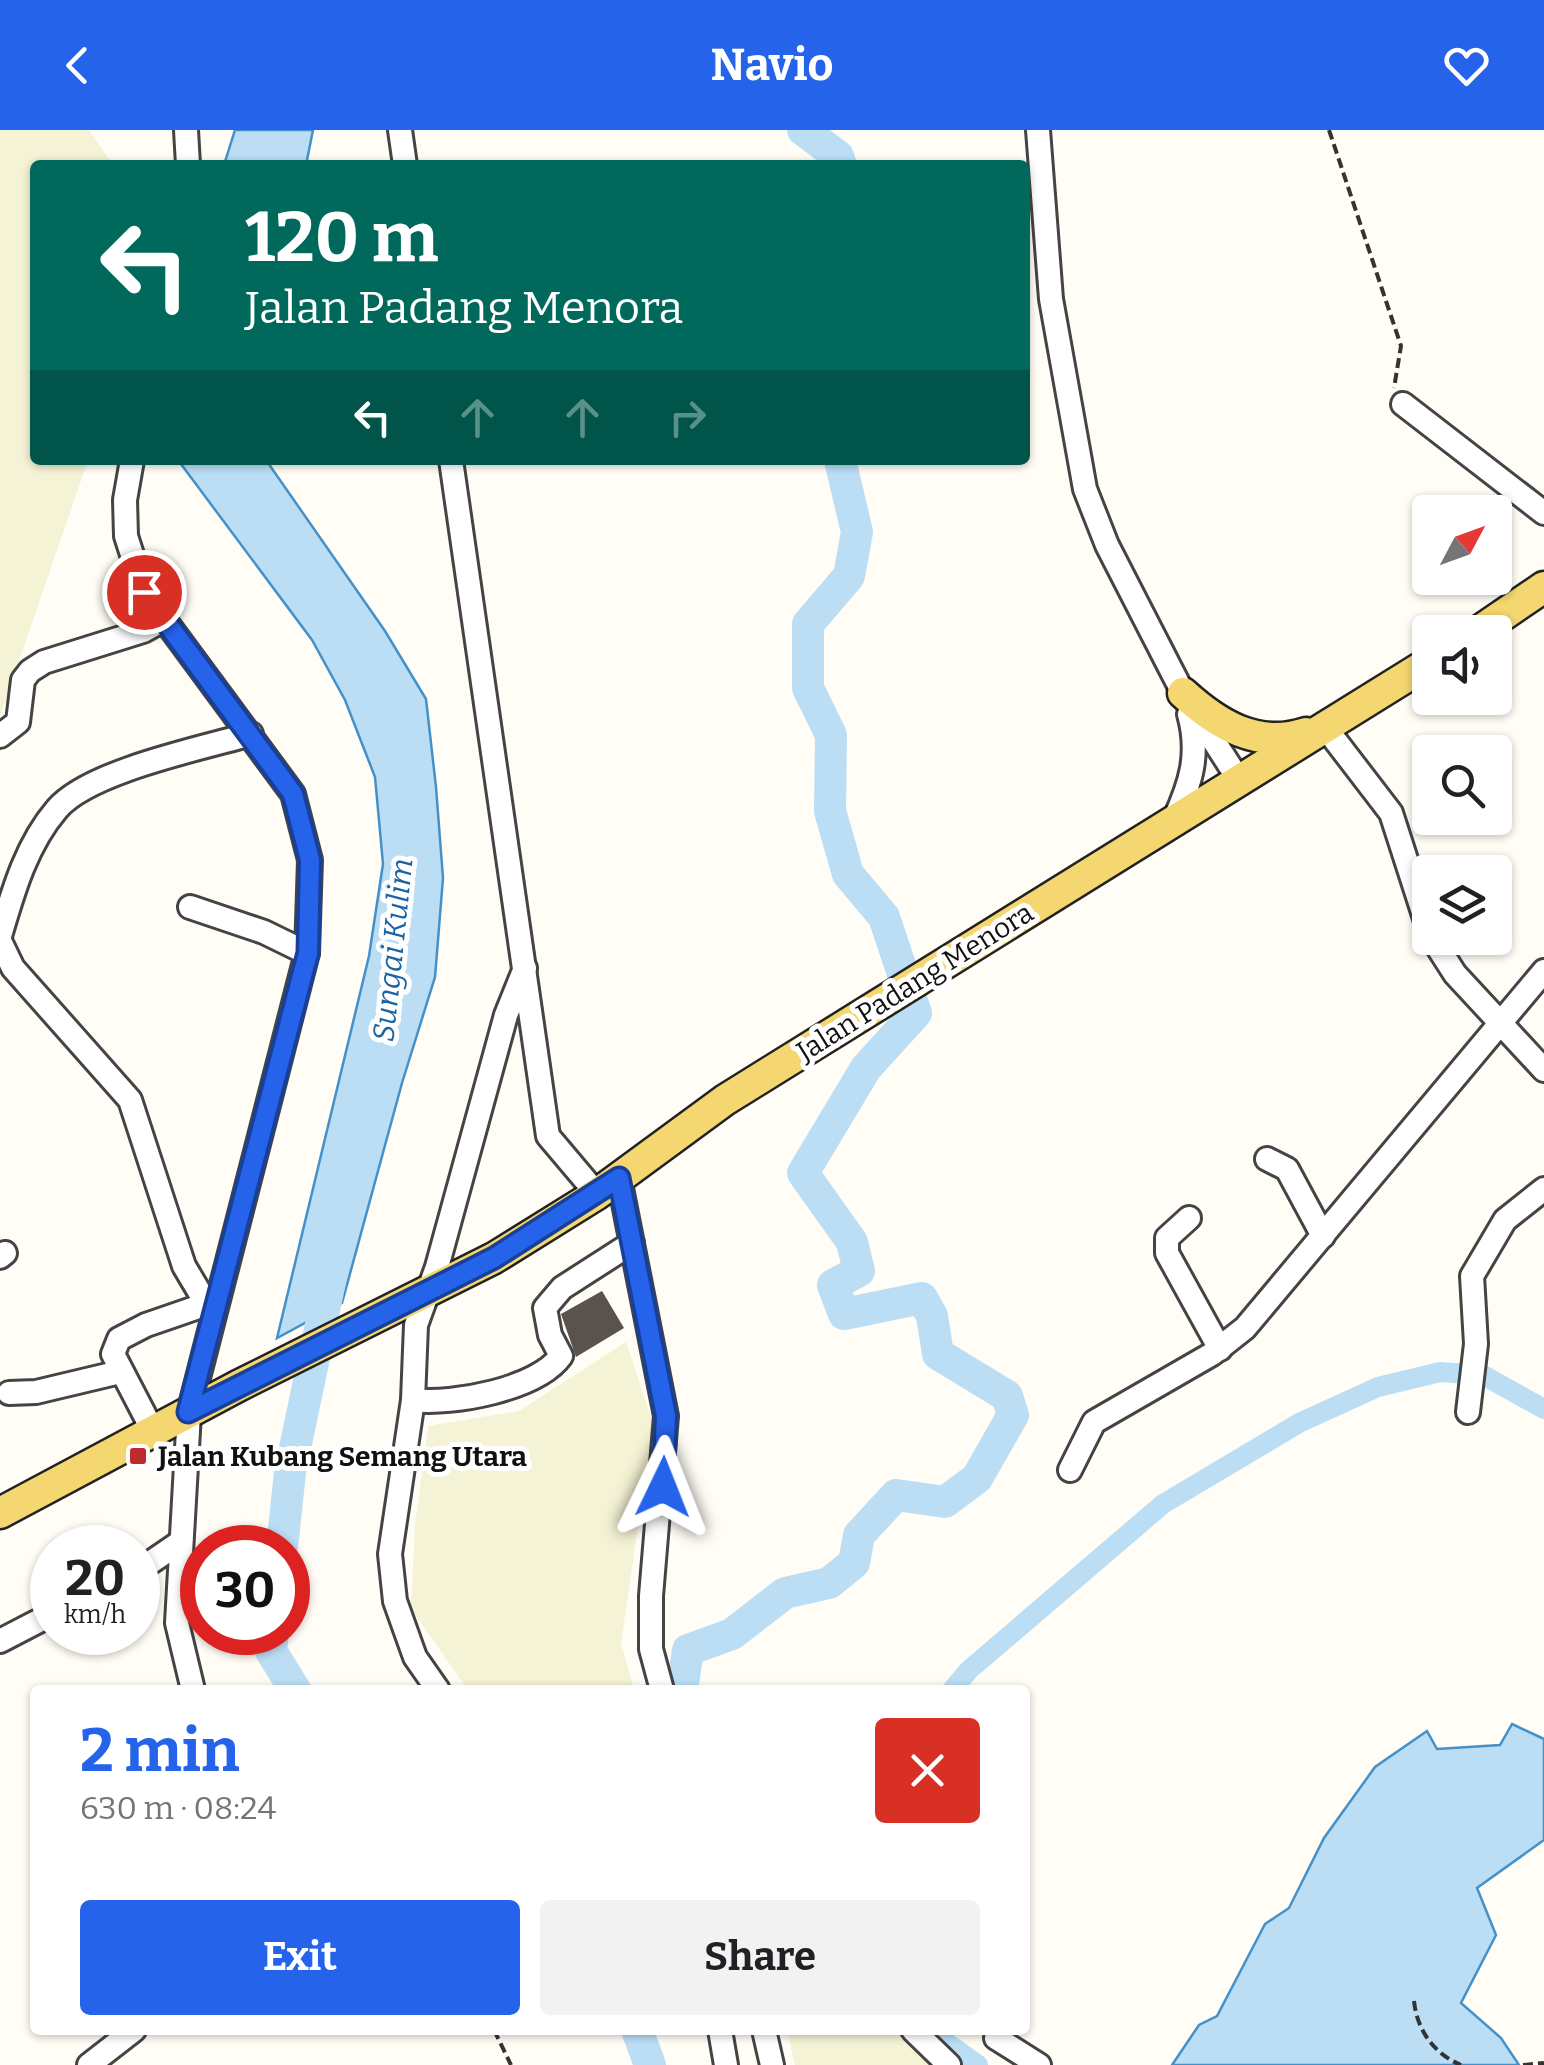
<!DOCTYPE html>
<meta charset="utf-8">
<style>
body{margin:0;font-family:Bitter,serif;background:#f2f2f2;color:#202124;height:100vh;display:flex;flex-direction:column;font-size:38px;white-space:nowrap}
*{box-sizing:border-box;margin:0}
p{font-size:32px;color:#757577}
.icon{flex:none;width:55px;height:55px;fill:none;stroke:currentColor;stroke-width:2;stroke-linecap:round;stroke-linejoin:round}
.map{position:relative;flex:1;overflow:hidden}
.details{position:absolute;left:30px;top:1555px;width:1000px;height:350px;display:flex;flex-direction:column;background:#fff;border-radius:10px;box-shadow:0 2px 8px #0004}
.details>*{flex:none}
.hud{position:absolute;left:30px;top:30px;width:1000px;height:305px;border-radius:10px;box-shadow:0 2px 8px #0004;background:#00695c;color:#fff;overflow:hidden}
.needle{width:65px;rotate:49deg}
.buttons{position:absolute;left:1412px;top:365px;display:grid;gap:20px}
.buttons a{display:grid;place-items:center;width:100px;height:100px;border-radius:10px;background:#fff;box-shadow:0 2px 8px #0004;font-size:50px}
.speed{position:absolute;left:30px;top:1395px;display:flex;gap:20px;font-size:50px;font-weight:700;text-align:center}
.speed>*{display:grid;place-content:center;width:130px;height:130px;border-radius:50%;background:#fff;box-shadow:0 2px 8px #0004;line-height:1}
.speed small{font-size:25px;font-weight:400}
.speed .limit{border:15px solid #d22;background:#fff;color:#111}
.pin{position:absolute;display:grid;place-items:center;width:85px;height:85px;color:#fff;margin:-42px;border:5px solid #fff;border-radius:50%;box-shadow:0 2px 10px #0007}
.me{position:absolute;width:110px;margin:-55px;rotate:2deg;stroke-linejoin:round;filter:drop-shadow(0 0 8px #0008)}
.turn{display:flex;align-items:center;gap:35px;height:210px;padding:0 50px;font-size:45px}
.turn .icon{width:130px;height:130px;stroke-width:2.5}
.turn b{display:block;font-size:70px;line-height:85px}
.lanes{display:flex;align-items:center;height:95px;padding:0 50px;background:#0003;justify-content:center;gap:50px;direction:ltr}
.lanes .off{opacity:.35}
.round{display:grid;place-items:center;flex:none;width:105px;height:105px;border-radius:10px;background:#f2f2f2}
.head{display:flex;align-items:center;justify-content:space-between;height:170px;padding:0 50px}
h1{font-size:60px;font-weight:700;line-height:75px;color:#2563eb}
.action{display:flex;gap:20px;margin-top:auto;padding:20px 50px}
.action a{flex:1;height:115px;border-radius:10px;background:#2563eb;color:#fff;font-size:40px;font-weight:700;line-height:115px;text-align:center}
.action a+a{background:#f2f2f2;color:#202124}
header{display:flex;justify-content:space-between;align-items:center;height:130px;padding:0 50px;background:#2563eb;color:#fff;font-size:45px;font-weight:700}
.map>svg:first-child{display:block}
</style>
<header><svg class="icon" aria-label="back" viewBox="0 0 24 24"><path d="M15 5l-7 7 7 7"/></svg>Navio<svg class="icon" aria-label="heart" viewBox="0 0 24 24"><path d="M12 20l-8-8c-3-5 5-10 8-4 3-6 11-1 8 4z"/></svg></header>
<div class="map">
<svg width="1544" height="1935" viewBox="0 0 1544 1935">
<rect width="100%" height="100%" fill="#fffdf5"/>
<g fill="#f5f3d5">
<path d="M0 0H89L113 35H35V330H88L0 586Z"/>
<path d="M626 1212 653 1292 621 1513 634 1560H468L411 1479 415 1394 428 1296 519 1281Z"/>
<path d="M787 1900H896L939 1935H795Z"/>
</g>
<g fill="#bbdef5" stroke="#4491ca" stroke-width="2.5">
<path d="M235 0H313L306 35H224Z"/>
<path d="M178 330H266L385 501 426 569 436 657 443 748 435 847 402 953 342 1173 277 1208 369 826 383 734 375 647 345 570 312 510Z"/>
<path d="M1512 1594 1544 1609V1710L1477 1758 1496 1805 1461 1873 1501 1908 1519 1935H1172L1199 1895 1217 1886 1265 1794 1289 1778 1324 1708 1375 1637 1427 1601 1437 1619 1500 1615Z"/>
</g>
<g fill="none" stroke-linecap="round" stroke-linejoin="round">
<g stroke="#bbdef5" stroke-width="20">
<path d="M952 1560 969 1540 1163 1374 1299 1293 1378 1257 1440 1242 1483 1245 1544 1279"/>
<path d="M929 1900 978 1935"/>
</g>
<g stroke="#bbdef5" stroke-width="32">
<path d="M803 0 838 26 841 35"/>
<path d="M282 1418 290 1342 332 1142"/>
<path d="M273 1502 271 1521 295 1560"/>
<path d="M682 1560 688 1520 732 1504 785 1463 829 1453 854 1433 859 1405 896 1365 945 1372 977 1348 1013 1285 1007 1266 938 1224 932 1186 922 1168 844 1184 833 1155 859 1141 852 1112 803 1043 866 938 916 883 884 787 848 744 830 681 831 605 808 558V494L849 446 857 402 840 330"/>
<path d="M637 1900 650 1935"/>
</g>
</g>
<path fill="#59524d" d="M602 1161 624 1198 576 1227 561 1184Z"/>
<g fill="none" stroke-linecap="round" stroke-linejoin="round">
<defs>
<g id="minor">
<path d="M186 0 188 35"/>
<path d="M400 0 405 35"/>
<path d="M1038 0 1051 169 1085 359 1107 415 1183 563 1239 650"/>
<path d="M1403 274 1544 383"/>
<path d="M132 330 125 370 126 406 144 462 293 664 310 730 307 823 189 1283 177 1493 193 1560"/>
<path d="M451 330 548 1006 597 1064"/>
<path d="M1325 597 1391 683 1430 804"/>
<path d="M0 606 18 592 23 550 30 541 44 532 143 501 163 490"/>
<path d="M1174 690C1191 653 1200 624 1189 584"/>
<path d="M190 777 264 802 307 823"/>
<path d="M0 806C13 762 26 715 57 679 89 641 203 618 251 604"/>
<path d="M1432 808 1455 844 1544 940"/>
<path d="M0 811 13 838 130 970 184 1136 213 1185"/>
<path d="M1267 1029 1287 1039 1323 1106"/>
<path d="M619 1048 666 1286 651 1466V1519L662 1560"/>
<path d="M1189 1088 1167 1108V1123L1220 1219"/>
<path d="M0 1127 5 1123"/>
<path d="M9 1263 36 1262 120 1242"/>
<path d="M413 1270C453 1275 537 1259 561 1226L550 1205 545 1178 562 1158 632 1113"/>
<path d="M1468 1282 1476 1214 1472 1146 1505 1090 1544 1059"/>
<path d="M153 1301 113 1224 119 1209 146 1195 204 1175"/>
<path d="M1070 1340 1094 1292 1212 1224 1245 1198 1544 841"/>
<path d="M138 1441 179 1413"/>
<path d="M0 1511 52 1484"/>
<path d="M438 1560 415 1527 395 1471 390 1424 413 1270 416 1195 437 1137 506 885 525 838"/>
<path d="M720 1900 726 1935"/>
<path d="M764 1900 772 1935"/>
<path d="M913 1900 949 1935"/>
<path d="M996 1908 1039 1935"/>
<path d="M89 1935 134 1900"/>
</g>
<g id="major">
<path d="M1478 502 1544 457"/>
<path d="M1183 563C1218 595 1258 619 1306 603"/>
<path d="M0 1383 238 1256 494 1128 597 1064 725 970 1430 532"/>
</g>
</defs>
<use href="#minor" stroke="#444" stroke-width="28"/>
<use href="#major" stroke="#222" stroke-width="35"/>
<g stroke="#333" stroke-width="4" stroke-dasharray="10 5" stroke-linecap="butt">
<path d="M1329 0 1401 216 1394 258"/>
<path d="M1414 1871C1417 1900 1434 1924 1461 1935"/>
<path d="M494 1900 511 1935"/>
<path d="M1523 1935 1544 1933"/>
</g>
<use href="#minor" stroke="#fff" stroke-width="22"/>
<use href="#major" stroke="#f4d770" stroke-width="30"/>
</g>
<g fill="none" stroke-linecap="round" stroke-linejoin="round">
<defs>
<path id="route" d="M144 462 293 664 310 730 308 823 188 1282 494 1128 619 1048 666 1286 663 1357"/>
</defs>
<use href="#route" stroke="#184099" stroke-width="25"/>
<use href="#route" stroke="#2563eb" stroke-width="18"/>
</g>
<rect fill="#be2b2e" stroke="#fff" stroke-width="4" x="128" y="1316" width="20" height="20" rx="5"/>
<g text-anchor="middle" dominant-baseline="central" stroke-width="10" stroke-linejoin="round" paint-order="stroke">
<g font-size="28" fill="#111" stroke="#fff">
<text transform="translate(915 852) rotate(-32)">Jalan Padang Menora</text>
</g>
<g font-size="28" font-weight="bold" fill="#111" stroke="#fff" text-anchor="start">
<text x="158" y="1326">Jalan Kubang Semang Utara</text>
</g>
<g font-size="30" font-style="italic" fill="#1c63a1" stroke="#fff">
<text transform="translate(393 820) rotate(-84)">Sungai Kulim</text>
</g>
</g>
</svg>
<div class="buttons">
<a><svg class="needle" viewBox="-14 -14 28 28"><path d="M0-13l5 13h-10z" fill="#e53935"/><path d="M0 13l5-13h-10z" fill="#757577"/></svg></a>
<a><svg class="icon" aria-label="sound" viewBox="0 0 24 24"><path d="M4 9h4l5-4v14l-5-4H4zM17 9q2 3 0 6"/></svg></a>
<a><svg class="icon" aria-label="search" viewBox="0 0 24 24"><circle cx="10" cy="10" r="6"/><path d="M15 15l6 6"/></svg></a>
<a><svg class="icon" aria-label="layers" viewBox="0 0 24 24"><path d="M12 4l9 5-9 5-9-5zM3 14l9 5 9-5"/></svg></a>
</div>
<div class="speed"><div>20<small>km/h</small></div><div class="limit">30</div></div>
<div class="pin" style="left:144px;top:462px;background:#d93025"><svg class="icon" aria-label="arrive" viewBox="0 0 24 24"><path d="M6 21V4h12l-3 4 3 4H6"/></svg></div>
<svg class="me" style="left:663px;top:1357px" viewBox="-20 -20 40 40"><path d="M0-17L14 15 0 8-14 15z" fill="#2563eb" stroke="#fff" stroke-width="4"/></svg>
<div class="hud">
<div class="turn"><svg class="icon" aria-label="left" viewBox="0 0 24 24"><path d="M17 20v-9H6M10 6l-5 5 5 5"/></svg><div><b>120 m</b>Jalan Padang Menora</div></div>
<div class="lanes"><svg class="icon" aria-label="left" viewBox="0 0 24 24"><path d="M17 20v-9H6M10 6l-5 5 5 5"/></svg><svg class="icon off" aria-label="ahead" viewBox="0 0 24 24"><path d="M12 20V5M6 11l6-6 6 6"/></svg><svg class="icon off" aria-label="ahead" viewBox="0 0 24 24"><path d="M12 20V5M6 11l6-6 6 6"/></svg><svg class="icon off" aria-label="right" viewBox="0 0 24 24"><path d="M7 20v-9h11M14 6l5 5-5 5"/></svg></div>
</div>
<section class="details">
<div class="head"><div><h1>2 min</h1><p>630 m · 08:24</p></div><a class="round" style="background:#d93025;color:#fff"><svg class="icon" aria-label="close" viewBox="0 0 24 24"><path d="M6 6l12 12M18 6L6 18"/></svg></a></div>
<div class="action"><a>Exit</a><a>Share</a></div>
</section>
</div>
